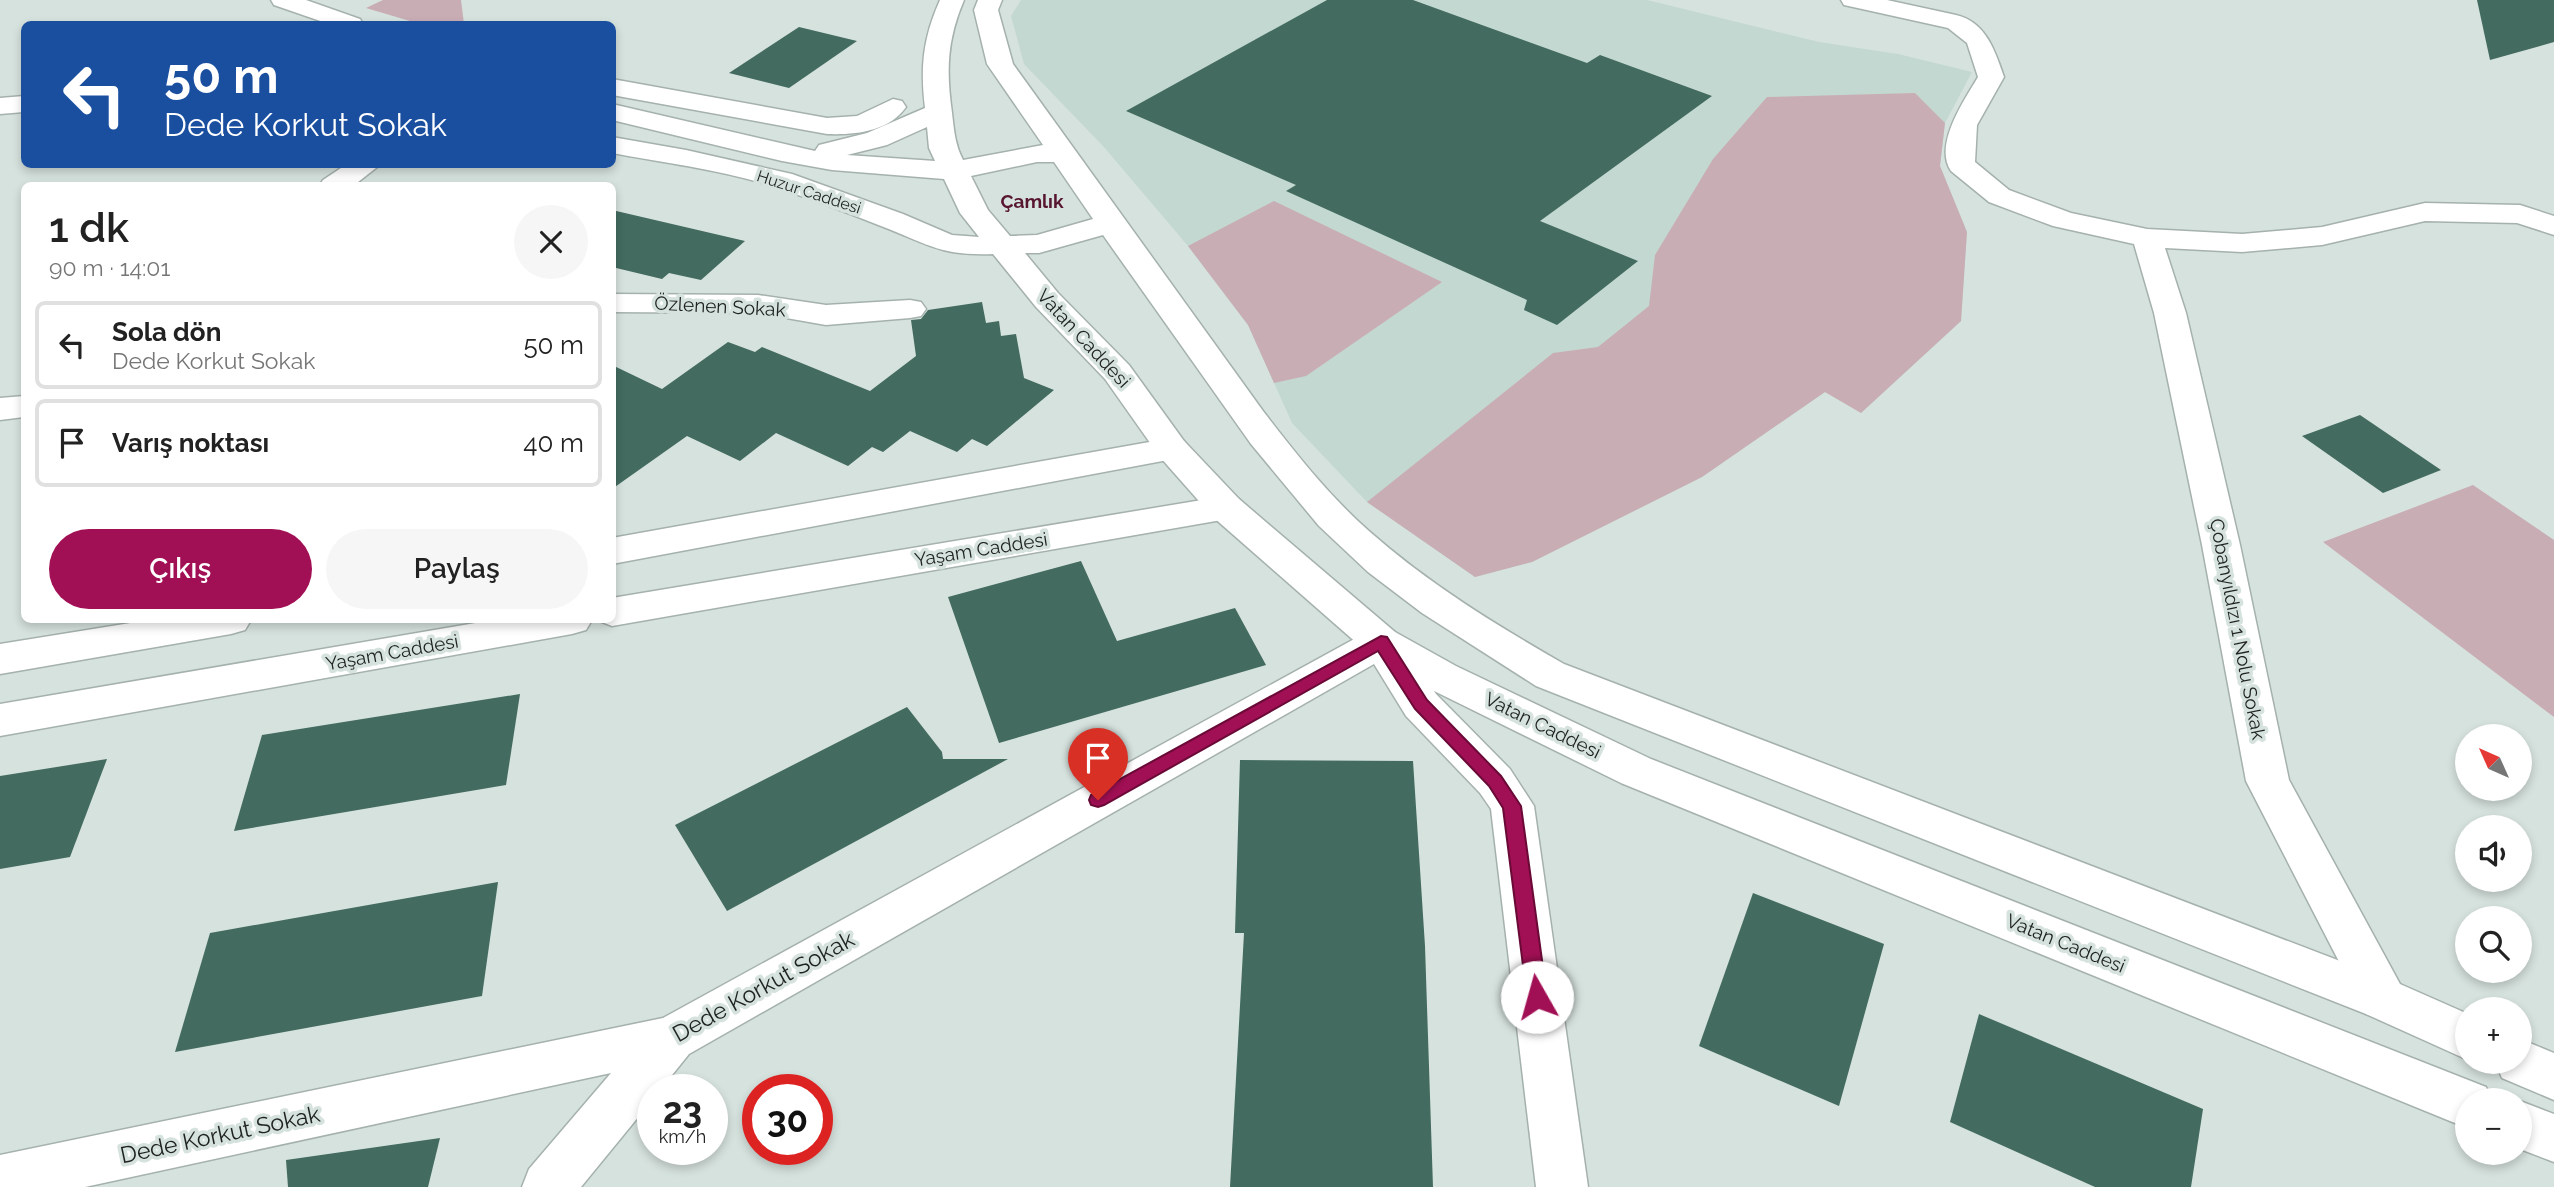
<!DOCTYPE html>
<html lang="tr">
<meta charset="utf-8">
<style>
body{margin:0;font-family:Raleway,sans-serif;background:#f6f6f6;color:#222;height:100vh;display:flex;flex-direction:column;font-size:26px;white-space:nowrap}
*{box-sizing:border-box;margin:0}
p{font-size:23px;color:#767676}
.icon{flex:none;width:38px;height:38px;fill:none;stroke:currentColor;stroke-width:2;stroke-linecap:round;stroke-linejoin:round}
.map{position:relative;flex:1;overflow:hidden}
.side{position:absolute;left:21px;top:182px;width:595px;height:441px;display:flex;flex-direction:column;background:#fff;border-radius:10px;box-shadow:0 4px 10px #0003}
.side>*{flex:none}
.guide{position:absolute;left:21px;top:21px;width:595px;height:147px;border-radius:10px;box-shadow:0 4px 10px #0003;background:#1a4fa0;color:#fff;overflow:hidden}
.needle{width:46px;rotate:315deg}
.fabs{position:absolute;left:2455px;top:724px;display:grid;gap:14px}
.fabs a{display:grid;place-items:center;width:77px;height:77px;border-radius:50%;background:#fff;box-shadow:0 4px 10px #0003;font-size:35px}
.speed{position:absolute;left:637px;top:1074px;display:flex;gap:14px;font-size:35px;font-weight:700;text-align:center}
.speed>*{display:grid;place-content:center;width:91px;height:91px;border-radius:50%;background:#fff;box-shadow:0 4px 10px #0003;line-height:1}
.speed small{font-size:18px;font-weight:400}
.speed .limit{border:10px solid #d22;background:#fff;color:#111}
.pin{position:absolute;display:grid;place-items:center;width:60px;height:60px;color:#fff;margin:-72px -30px;border-radius:50% 50% 50% 0;rotate:-45deg;box-shadow:0 0 7px #0007}
.pin .icon{rotate:45deg}
.me{position:absolute;width:77px;margin:-38px;rotate:353deg;stroke-linejoin:round;filter:drop-shadow(0 0 5px #0008)}
.turn{display:flex;align-items:center;gap:24px;height:147px;padding:0 28px;font-size:32px}
.turn .icon{width:91px;height:91px;stroke-width:2.5}
.turn b{display:block;font-size:49px;line-height:60px}
.round{display:grid;place-items:center;flex:none;width:74px;height:74px;border-radius:37px;background:#f6f6f6}
.headline{display:flex;align-items:center;justify-content:space-between;height:119px;padding:0 28px}
h1{font-size:42px;font-weight:600;line-height:52px}
.primary-button{display:flex;gap:14px;margin-top:auto;padding:14px 28px}
.primary-button a{flex:1;height:80px;border-radius:42px;background:#a10f54;color:#fff;font-size:28px;font-weight:600;line-height:80px;text-align:center}
.primary-button a+a{background:#f6f6f6;color:#222}
ul{padding:0;list-style:none}
li{display:flex;align-items:center;gap:21px;height:88px;margin:0 14px 10px;padding:0 14px;border:4px solid #e0e0e0;border-radius:10px}
li div{flex:1}
li b{display:block;font-size:26px}
li em{font-style:normal}
.map>svg:first-child{display:block}
</style>
<div class="map">
<svg width="2554" height="1187" viewBox="0 0 2554 1187">
<rect width="100%" height="100%" fill="#d6e2de"/>
<path fill="#c3d8d1" d="M1021 0H1647L1819 42 1898 54 1972 72 1945 123 1940 166 1967 232 1961 321 1861 413 1825 392 1702 477 1532 562 1475 577 1367 502 1292 423 1248 325 1188 246 1103 146 1024 64 1011 16Z"/>
<g fill="#c9adb4">
<path d="M383 0H461L464 24H420L366 8Z"/>
<path d="M1915 93 1945 123 1940 166 1967 232 1961 321 1861 413 1825 392 1702 477 1532 562 1475 577 1367 502 1553 353 1598 347 1649 306 1655 255 1713 159 1767 97Z"/>
<path d="M1274 201 1442 282 1306 376 1274 383 1248 325 1188 246Z"/>
<path d="M2473 485 2554 540V717L2323 542Z"/>
</g>
<g fill="#436b5f">
<path d="M1327 0H1413L1587 63 1600 55 1712 96 1540 221 1638 261 1557 325 1524 310 1527 300 1286 191 1296 185 1126 111Z"/>
<path d="M2477 0H2554V42L2490 60Z"/>
<path d="M799 27 857 41 789 88 729 73Z"/>
<path d="M612 210 745 241 701 280 669 273 662 279 612 267Z"/>
<path d="M982 302 986 323 999 321 1001 336 1016 334 1024 378 1054 390 987 446 972 439 957 452 910 431 883 452 872 447 848 466 776 433 740 461 687 436 612 489V365L662 389 728 342 755 352 762 347 870 391 916 356 911 320 921 319 928 310Z"/>
<path d="M2360 415 2441 470 2383 493 2302 436Z"/>
<path d="M1081 561 1117 641 1235 608 1266 665 999 743 948 597Z"/>
<path d="M520 694 506 785 234 831 262 735Z"/>
<path d="M907 707 942 752 943 759H1008L727 911 675 825Z"/>
<path d="M107 759 70 857 0 869V776Z"/>
<path d="M1240 760 1413 761 1425 946 1433 1187H1230L1244 933H1235Z"/>
<path d="M498 882 482 996 175 1052 210 933Z"/>
<path d="M1753 893 1884 944 1839 1106 1699 1046Z"/>
<path d="M1979 1014 2203 1109 2191 1187H2095L1950 1122Z"/>
<path d="M440 1138 428 1187H288L286 1160Z"/>
</g>
<g fill="none" stroke-linecap="round" stroke-linejoin="round">
<defs>
<g id="minor">
<path d="M271 0H306L360 19 363 24H329L274 5Z"/>
<path d="M1841 0H1887L1956 15C1986 22 1995 51 2004 77L1977 125 1975 162 2009 190 2071 213 2147 229 2242 234 2322 227 2425 203 2520 205 2554 216V235L2517 223 2425 221 2322 245 2242 252 2165 248 2186 313 2240 545 2289 780 2400 984 2407 999 2400 1014 2383 1020 2366 1014 2246 781 2202 545 2154 313 2134 244 2053 226 1989 202 1951 171C1933 145 1965 99 1978 77L1967 43 1948 28 1844 5Z"/>
<path d="M612 79 827 118 857 116 893 99 902 101 906 107C889 132 854 135 827 134L612 95Z"/>
<path d="M347 164H381L353 186H319L323 180Z"/>
<path d="M612 294 758 295 826 305 910 300 921 302 926 309 921 316 910 318 826 325 758 313 612 312Z"/>
<path d="M24 396V417L0 420V398Z"/>
<path d="M1172 438 1184 441 1190 449 1184 457 612 564V538Z"/>
<path d="M1226 496 1239 499 1244 508 1239 517 612 626 597 620H612V598Z"/>
<path d="M149 620H251L245 630 231 634 0 674V644Z"/>
<path d="M493 620H592L586 630 572 634 0 736V704Z"/>
<path d="M1381 628 1395 632 1436 694 1510 769 1534 806 1588 1187H1536L1491 809 1480 793 1406 716 1374 664 689 1054 660 1090H653V1099L581 1187H522L529 1169 611 1073 85 1187H0V1155L663 1018 1367 632Z"/>
</g>
<g id="tertiary">
<path d="M940 0H964C947 40 946 70 952 113 954 130 955 145 963 160L1043 145 987 64 974 10 978 0H1002L998 10 1013 64 1263 411C1296 454 1329 496 1370 532 1429 584 1496 625 1564 664L2400 984 2468 1014V1060L2366 1014 1536 686 1422 613 1368 572 1319 526 1251 444 1103 235 1039 253H1025L1058 293 1129 365 1184 441 1239 499 1395 632 1456 666 1651 759 2486 1087 2492 1101H2468V1128L2450 1121 1621 783 1428 688 1367 652 1213 517 1160 457 1105 379 1036 307 993 254C940 256 928 244 881 226 846 212 811 199 775 187 723 170 666 163 612 153V137L686 150 792 174 903 214 952 235 979 237 960 213 944 179 832 170 782 161 612 120V104L815 151 819 145 867 133 925 108C920 67 923 38 940 0ZM927 127 929 148 935 161 847 155 887 145ZM1037 162H1054L1093 219 1037 235 1010 236 988 210 971 176Z"/>
<path d="M24 96V112L0 114V98Z"/>
<path d="M2520 1039 2554 1053V1100L2502 1078 2495 1062H2520Z"/>
<path d="M2520 1101 2554 1114V1162L2520 1149Z"/>
</g>
</defs>
<use href="#minor" stroke="#a5b1ad" stroke-width="3"/>
<use href="#tertiary" stroke="#a5b1ad" stroke-width="3"/>
<use href="#minor" fill="#fff" fill-rule="evenodd"/>
<use href="#tertiary" fill="#fff" fill-rule="evenodd"/>
</g>
<path fill="#a10f54" stroke="#690a37" stroke-width="2" d="M1381 636 1387 637 1427 700 1501 776 1521 806 1547 997 1544 1003 1537 1005 1530 1003 1527 997 1503 808 1489 786 1415 709 1378 651 1104 805 1098 807 1091 805 1089 800 1091 795Z"/>
<g text-anchor="middle" dominant-baseline="central" stroke-width="7" stroke-linejoin="round" paint-order="stroke">
<g font-size="16" fill="#1e2220" stroke="#d6e2de">
<text transform="translate(809 192) rotate(18)">Huzur Caddesi</text>
</g>
<g font-size="19" font-weight="bold" fill="#57152f" stroke="#d6e2de">
<text x="1032" y="201">Çamlık</text>
</g>
<g font-size="19" fill="#1e2220" stroke="#d6e2de">
<text transform="translate(720 306) rotate(3)">Özlenen Sokak</text>
<text transform="translate(1084 338) rotate(47)">Vatan Caddesi</text>
<text transform="translate(981 549) rotate(-9)">Yaşam Caddesi</text>
<text transform="translate(2238 629) rotate(79)">Çobanyıldızı 1 Nolu Sokak</text>
<text transform="translate(392 652) rotate(-10)">Yaşam Caddesi</text>
<text transform="translate(1543 725) rotate(26)">Vatan Caddesi</text>
<text transform="translate(2066 943) rotate(22)">Vatan Caddesi</text>
</g>
<g font-size="23" fill="#1e2220" stroke="#d6e2de">
<text transform="translate(763 986) rotate(-29)">Dede Korkut Sokak</text>
<text transform="translate(220 1134) rotate(-12)">Dede Korkut Sokak</text>
</g>
</g>
</svg>
<div class="fabs">
<a><svg class="needle" viewBox="-14 -14 28 28"><path d="M0-13l5 13h-10z" fill="#e53935"/><path d="M0 13l5-13h-10z" fill="#767676"/></svg></a>
<a><svg class="icon" aria-label="sound" viewBox="0 0 24 24"><path d="M4 9h4l5-4v14l-5-4H4zM17 9q2 3 0 6"/></svg></a>
<a><svg class="icon" aria-label="search" viewBox="0 0 24 24"><circle cx="10" cy="10" r="6"/><path d="M15 15l6 6"/></svg></a>
<a>+</a>
<a>−</a>
</div>
<div class="speed"><div>23<small>km/h</small></div><div class="limit">30</div></div>
<div class="pin" style="left:1098px;top:800px;background:#d93025"><svg class="icon" aria-label="arrive" viewBox="0 0 24 24"><path d="M6 21V4h12l-3 4 3 4H6"/></svg></div>
<svg class="me" style="left:1537px;top:997px" viewBox="-20 -20 40 40"><circle r="19" fill="#fff"/><path d="M0-13L10 11 0 6-10 11z" fill="#a10f54"/></svg>
<div class="guide">
<div class="turn"><svg class="icon" aria-label="left" viewBox="0 0 24 24"><path d="M17 20v-9H6M10 6l-5 5 5 5"/></svg><div><b>50 m</b>Dede Korkut Sokak</div></div>
</div>
<section class="side">
<div class="headline"><div><h1>1 dk</h1><p>90 m · 14:01</p></div><a class="round"><svg class="icon" aria-label="close" viewBox="0 0 24 24"><path d="M6 6l12 12M18 6L6 18"/></svg></a></div>
<ul>
<li><svg class="icon" aria-label="left" viewBox="0 0 24 24"><path d="M17 20v-9H6M10 6l-5 5 5 5"/></svg><div><b>Sola dön</b><p>Dede Korkut Sokak</p></div><em>50 m</em></li>
<li><svg class="icon" aria-label="arrive" viewBox="0 0 24 24"><path d="M6 21V4h12l-3 4 3 4H6"/></svg><div><b>Varış noktası</b></div><em>40 m</em></li>
</ul>
<div class="primary-button"><a>Çıkış</a><a>Paylaş</a></div>
</section>
</div>
